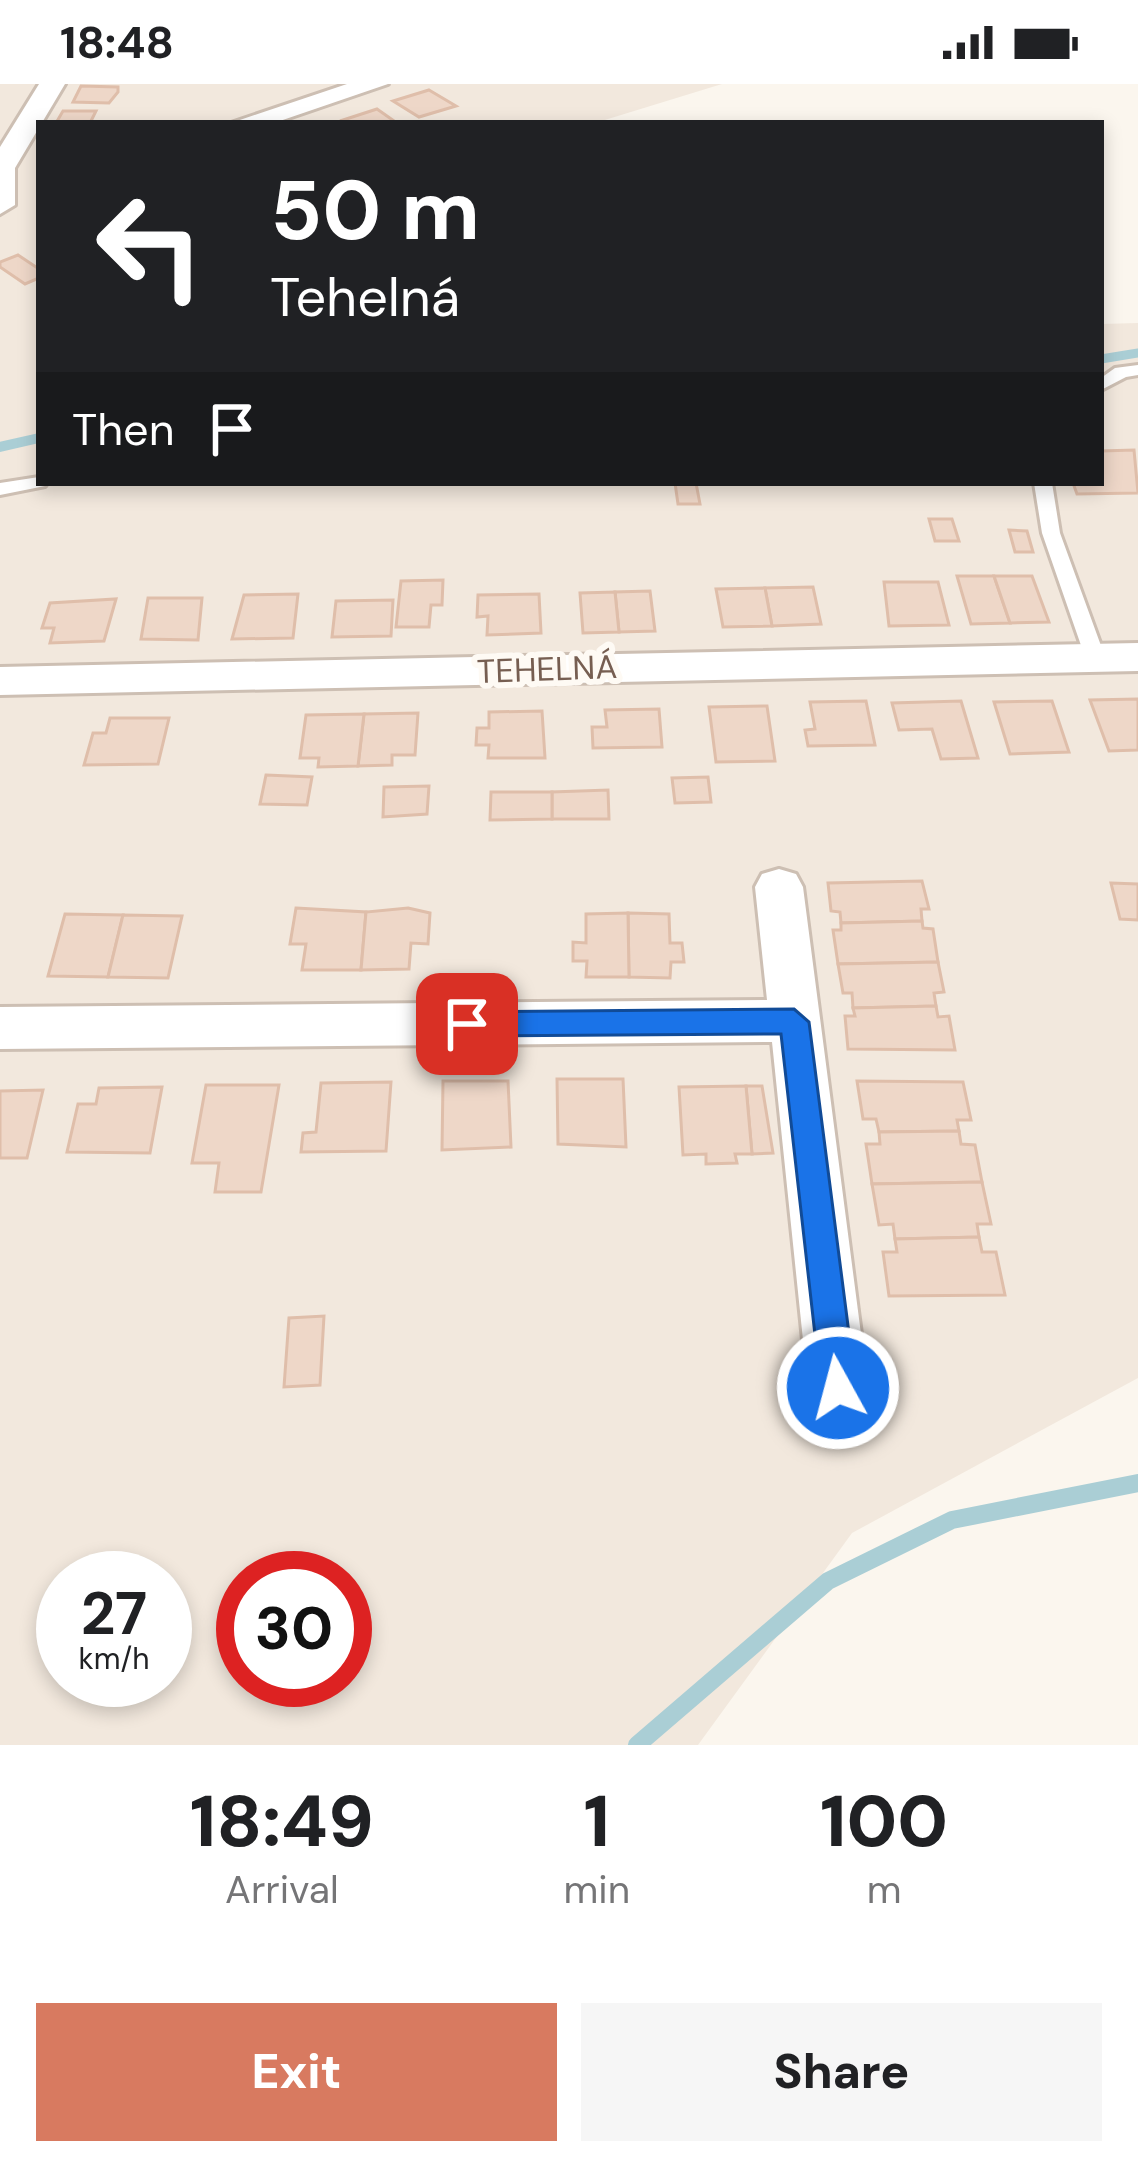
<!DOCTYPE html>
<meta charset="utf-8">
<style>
body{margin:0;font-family:"DM Sans",sans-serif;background:#f6f6f6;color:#202124;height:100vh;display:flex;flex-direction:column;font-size:45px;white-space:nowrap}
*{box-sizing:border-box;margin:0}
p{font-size:39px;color:#757577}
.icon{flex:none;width:66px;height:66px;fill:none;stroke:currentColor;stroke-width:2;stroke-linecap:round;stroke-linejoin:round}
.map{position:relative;height:1661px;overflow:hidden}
.panel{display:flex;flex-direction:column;background:#fff;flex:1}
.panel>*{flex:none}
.hud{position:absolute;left:36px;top:36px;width:1068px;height:366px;border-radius:0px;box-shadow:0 6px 18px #0003;background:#202124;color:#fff;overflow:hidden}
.speed{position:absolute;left:36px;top:1467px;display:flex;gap:24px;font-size:60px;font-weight:700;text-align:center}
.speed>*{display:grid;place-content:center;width:156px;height:156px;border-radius:50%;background:#fff;box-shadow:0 6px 18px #0003;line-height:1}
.speed small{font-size:30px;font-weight:400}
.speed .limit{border:18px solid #d22;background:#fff;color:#111}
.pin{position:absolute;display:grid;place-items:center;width:102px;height:102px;color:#fff;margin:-51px;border-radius:24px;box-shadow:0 6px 18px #0006}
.me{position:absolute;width:132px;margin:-66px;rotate:353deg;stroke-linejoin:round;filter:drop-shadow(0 0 9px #0008)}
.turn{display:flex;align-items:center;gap:42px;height:252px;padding:0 36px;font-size:54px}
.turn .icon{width:156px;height:156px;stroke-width:2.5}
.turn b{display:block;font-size:84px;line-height:102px}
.then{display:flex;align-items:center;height:114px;padding:0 36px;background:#0003;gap:24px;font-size:45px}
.eta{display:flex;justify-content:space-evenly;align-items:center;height:204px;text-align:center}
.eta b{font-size:72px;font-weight:800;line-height:84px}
.action{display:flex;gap:24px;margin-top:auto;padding:24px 36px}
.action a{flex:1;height:138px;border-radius:0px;background:#d87a60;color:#fff;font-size:48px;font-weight:800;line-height:138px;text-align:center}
.action a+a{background:#f6f6f6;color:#202124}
.status{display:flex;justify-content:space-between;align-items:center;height:84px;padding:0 60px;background:#fff;direction:ltr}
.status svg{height:33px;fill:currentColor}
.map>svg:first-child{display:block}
</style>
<div class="status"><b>18:48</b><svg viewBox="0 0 49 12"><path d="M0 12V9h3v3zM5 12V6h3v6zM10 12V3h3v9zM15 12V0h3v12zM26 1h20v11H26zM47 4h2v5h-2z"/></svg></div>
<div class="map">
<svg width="1138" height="1661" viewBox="0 0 1138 1661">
<rect width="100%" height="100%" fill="#fbf6ee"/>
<path fill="#f2e8dd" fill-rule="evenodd" d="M0 0H722L595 39H39V399H1101V240L1138 239V1294L852 1449 698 1661H0ZM63 1494H165V1596H63ZM243 1494H345V1596H243Z"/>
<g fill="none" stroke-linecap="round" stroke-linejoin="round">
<path stroke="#aaced5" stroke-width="9" d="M1101 275 1138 269"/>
<path stroke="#aaced5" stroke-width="10" d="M0 363 39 354"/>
<path stroke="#aaced5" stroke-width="18" d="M637 1661 828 1497 952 1436 1138 1399"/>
</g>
<g fill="#eed7c8" stroke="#dfbeaa" stroke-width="3">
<path d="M81 2 118 3V8L109 19 73 18Z"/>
<path d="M429 6 456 22 419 33 393 17Z"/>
<path d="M377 25 397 39 340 37Z"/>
<path d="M63 27H96L90 39H56Z"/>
<path d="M18 171 39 185V194L25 200 0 183V178Z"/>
<path d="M1134 366 1138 409 1077 410 1073 399H1101V367Z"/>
<path d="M675 399H696L700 420H678Z"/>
<path d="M929 435H952L959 457H935Z"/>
<path d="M1009 446 1027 447 1033 468H1015Z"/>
<path d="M957 492H994L1010 539 971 540Z"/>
<path d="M994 492H1032L1049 538 1010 539Z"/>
<path d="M443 496 442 521H431L429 543H396L401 497Z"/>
<path d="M884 498H938L949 541 889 542Z"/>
<path d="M813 503 821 540 772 542 765 504Z"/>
<path d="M765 504 772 542 723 543 716 505Z"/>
<path d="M650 507 655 547 619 548 615 508Z"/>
<path d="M615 508 619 548 583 549 580 509Z"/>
<path d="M298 510 293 554 232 555 244 511Z"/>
<path d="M539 510 541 549 487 551 488 532 477 533 478 511Z"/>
<path d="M148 514H202L198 556 141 555Z"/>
<path d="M116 515 104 557 50 559 54 544H42L50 519Z"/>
<path d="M393 516 391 552 332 553 336 517Z"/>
<path d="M1138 615V666L1109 667 1090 616Z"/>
<path d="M866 617 875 661 808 662 805 646 815 645 810 618Z"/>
<path d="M961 617 978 674 941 675 932 645 899 646 892 619Z"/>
<path d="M1052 617 1069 668 1010 670 994 618Z"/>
<path d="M767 622 775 677 716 678 709 623Z"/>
<path d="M659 625 662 663 593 664 592 643H607L605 626Z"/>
<path d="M542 627 545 674H488L489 661H476L477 644H489V628Z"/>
<path d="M418 629 415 671H392V681L358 682 364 630Z"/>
<path d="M364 630 358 682 318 683 319 674H300L306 631Z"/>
<path d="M110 634H169L158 680 84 681 93 649H106Z"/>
<path d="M266 691 312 693 307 721 260 720Z"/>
<path d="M708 693 711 718 675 719 672 694Z"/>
<path d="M429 702 427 730 383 733 384 703Z"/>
<path d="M608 706 609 735H552V708Z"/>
<path d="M491 708H552V735L490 736Z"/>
<path d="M922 797 929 825H921L922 837 841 839 840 828 831 827 828 799Z"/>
<path d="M1111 799 1138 800V836L1120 835Z"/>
<path d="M296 824 366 828 361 886H302L306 860H290Z"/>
<path d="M408 824 430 829 428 860 411 859 409 885 361 886 366 828Z"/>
<path d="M628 829 669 830 670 859H682L684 878H671L670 894 629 893Z"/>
<path d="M628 829 629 893H586L587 877H573V858L586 859V830Z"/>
<path d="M65 830 123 831 108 893 48 892Z"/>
<path d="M123 831 182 832 168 894 108 893Z"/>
<path d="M922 837 923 844 933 845 938 878 838 880 833 846H841V839Z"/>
<path d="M938 878 944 908 934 909 936 922 853 924 852 909H843L838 880Z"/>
<path d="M936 922 938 933 949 932 955 966 848 965 845 932H855L853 924Z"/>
<path d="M557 995H623L626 1063 558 1060Z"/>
<path d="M443 997H508L511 1063 442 1066Z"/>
<path d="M857 997 963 998 971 1036H957L959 1047 879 1048 876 1035H863Z"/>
<path d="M391 998 386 1067 301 1068 303 1049 316 1048 321 999Z"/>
<path d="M206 1001H279L261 1108H215L219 1079H192Z"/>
<path d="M746 1002H762L773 1069 752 1070Z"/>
<path d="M746 1002 752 1070H735L737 1079 706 1080V1070L683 1071 679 1003Z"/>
<path d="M162 1003 150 1069 67 1068 78 1020H96L99 1004Z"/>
<path d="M43 1006 27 1074H0V1007Z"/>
<path d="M959 1047 961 1060 975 1061 982 1098 872 1100 866 1060H880L879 1048Z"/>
<path d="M982 1098 991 1140H977L979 1153 895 1155 893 1140 879 1141 872 1100Z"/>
<path d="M979 1153 982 1168H996L1005 1211 889 1212 883 1168H897L895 1155Z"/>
<path d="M324 1232 320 1301 284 1303 289 1234Z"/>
</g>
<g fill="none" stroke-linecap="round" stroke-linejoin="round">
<defs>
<g id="lane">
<path d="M1138 281V291L1126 293 1101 306V294L1115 284Z"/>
<path d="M39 393V399H47L45 402 0 411V399Z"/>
<path d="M1034 399H1052L1060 449 1104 570 1101 575H1087L1084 570 1042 449Z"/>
</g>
<g id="street">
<path d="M39 0H65L15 84V121L0 130V63Z"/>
<path d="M347 0H388L274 39H231Z"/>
<path d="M1138 559V587L0 611V583Z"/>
<path d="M779 785 796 790 803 803 868 1304 859 1325 838 1334 817 1325 808 1304 772 958 0 965V923L767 916 755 803 762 790Z"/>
</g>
</defs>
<use href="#lane" stroke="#cdbfb3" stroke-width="6"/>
<use href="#street" stroke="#cdbfb3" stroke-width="6"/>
<use href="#lane" fill="#fff" fill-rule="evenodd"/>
<use href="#street" fill="#fff" fill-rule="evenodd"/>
</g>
<path fill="#1a73e8" stroke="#114b97" stroke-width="3" d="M794 925 809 938 856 1304 851 1316 838 1321 826 1316 821 1304 781 950 467 952 453 940 467 928Z"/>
<g text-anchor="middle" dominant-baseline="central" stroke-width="12" stroke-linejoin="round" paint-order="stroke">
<g font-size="33" fill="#765e51" stroke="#fefaf4">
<text transform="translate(547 585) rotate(-2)">TEHELNÁ</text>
</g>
</g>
</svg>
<div class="speed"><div>27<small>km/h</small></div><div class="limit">30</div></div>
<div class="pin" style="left:467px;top:940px;background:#d93025"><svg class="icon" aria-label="arrive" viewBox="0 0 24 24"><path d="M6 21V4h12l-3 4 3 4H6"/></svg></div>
<svg class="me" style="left:838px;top:1304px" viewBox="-20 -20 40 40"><circle r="17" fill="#1a73e8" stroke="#fff" stroke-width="3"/><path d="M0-11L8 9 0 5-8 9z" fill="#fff"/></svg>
<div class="hud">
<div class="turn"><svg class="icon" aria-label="left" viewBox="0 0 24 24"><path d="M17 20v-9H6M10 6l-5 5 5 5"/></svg><div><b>50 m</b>Tehelná</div></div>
<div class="then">Then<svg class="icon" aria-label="arrive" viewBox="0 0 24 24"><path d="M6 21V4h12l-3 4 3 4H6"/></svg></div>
</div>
</div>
<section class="panel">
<div class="eta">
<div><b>18:49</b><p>Arrival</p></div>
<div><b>1</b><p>min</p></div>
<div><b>100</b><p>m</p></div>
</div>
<div class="action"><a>Exit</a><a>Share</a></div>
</section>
